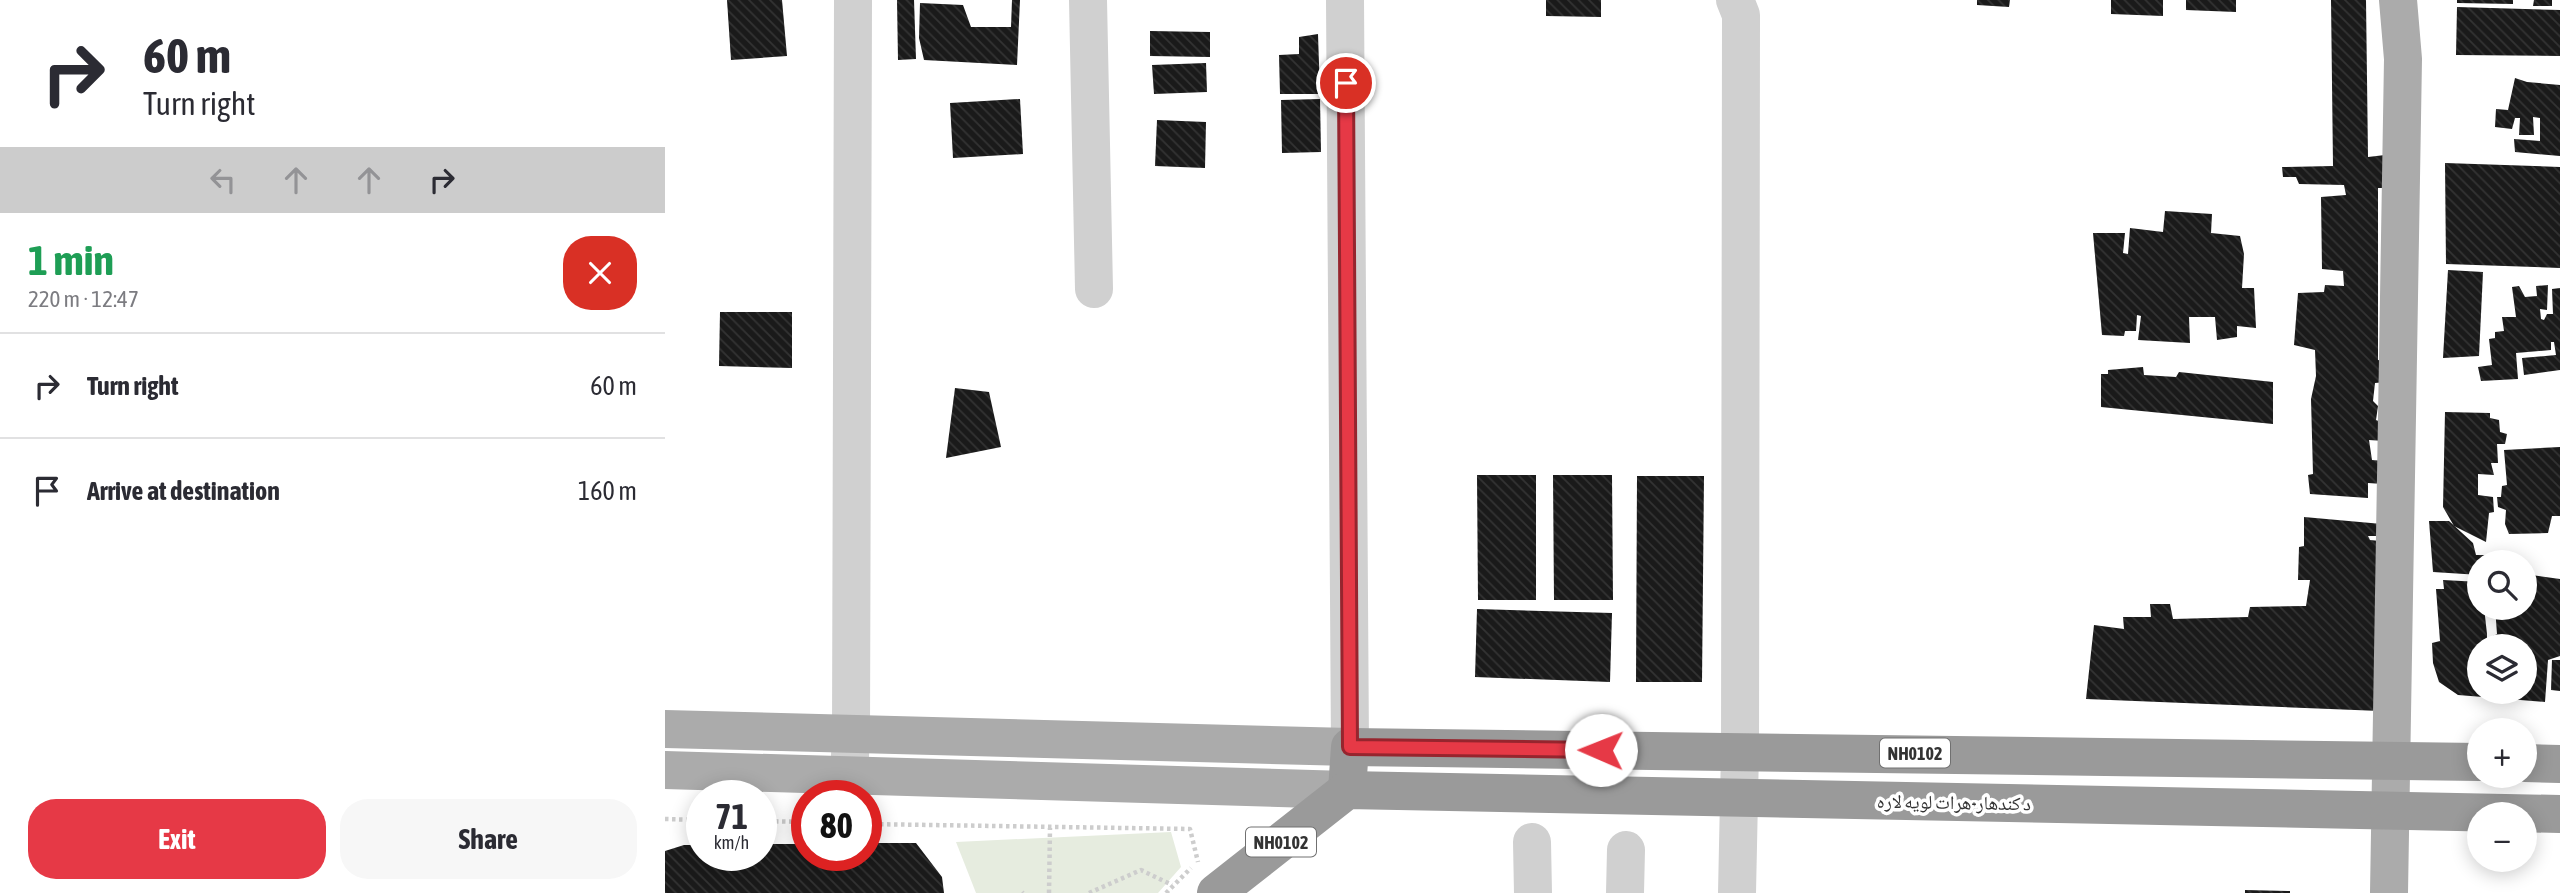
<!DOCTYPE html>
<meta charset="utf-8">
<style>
body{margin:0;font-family:"Asap Condensed","Noto Naskh Arabic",sans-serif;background:#f7f7f7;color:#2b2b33;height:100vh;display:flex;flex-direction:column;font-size:26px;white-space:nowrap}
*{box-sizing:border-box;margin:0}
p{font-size:23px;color:#7c7c81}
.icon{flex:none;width:38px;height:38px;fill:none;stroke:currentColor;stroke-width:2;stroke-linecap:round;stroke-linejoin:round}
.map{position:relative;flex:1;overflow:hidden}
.sheet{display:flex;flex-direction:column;background:#fff;width:665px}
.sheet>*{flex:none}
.guide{background:#fff;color:#2b2b33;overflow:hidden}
.fabs{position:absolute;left:1802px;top:550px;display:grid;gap:14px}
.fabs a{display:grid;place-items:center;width:70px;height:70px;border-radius:50%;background:#fff;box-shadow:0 4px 18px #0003;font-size:35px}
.speed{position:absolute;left:21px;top:780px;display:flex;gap:14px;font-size:35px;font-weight:700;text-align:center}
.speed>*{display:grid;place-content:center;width:91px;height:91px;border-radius:50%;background:#fff;box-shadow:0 4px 18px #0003;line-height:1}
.speed small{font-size:18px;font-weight:400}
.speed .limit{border:10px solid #d22;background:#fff;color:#111}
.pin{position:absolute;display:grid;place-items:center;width:60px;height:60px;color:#fff;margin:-30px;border:4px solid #fff;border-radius:50%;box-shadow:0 2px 7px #0007}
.me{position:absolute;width:77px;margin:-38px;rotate:271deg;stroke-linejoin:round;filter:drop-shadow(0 0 5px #0008)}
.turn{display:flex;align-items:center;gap:24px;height:147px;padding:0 28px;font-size:32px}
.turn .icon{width:91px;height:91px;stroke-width:2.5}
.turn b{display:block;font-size:49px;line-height:60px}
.lanes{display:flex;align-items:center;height:66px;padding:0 28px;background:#0003;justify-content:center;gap:35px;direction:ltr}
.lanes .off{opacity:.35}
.round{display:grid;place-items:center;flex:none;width:74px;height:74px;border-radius:28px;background:#f7f7f7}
.overview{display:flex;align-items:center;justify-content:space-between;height:119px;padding:0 28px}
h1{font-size:42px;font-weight:700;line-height:52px;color:#1e9e55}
.button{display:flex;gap:14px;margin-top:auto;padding:14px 28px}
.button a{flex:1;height:80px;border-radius:28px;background:#e63946;color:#fff;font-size:28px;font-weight:700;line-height:80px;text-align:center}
.button a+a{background:#f7f7f7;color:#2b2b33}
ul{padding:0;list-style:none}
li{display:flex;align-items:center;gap:21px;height:105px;padding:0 28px;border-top:2px solid #e1e1e2}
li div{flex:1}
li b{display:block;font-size:26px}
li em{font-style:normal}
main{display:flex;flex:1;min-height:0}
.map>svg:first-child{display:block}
</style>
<main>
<section class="sheet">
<div class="guide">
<div class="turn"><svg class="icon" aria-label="right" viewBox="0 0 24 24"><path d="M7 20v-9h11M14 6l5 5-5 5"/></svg><div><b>60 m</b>Turn right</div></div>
<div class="lanes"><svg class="icon off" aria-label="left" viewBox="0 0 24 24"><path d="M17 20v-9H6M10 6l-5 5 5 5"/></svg><svg class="icon off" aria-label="ahead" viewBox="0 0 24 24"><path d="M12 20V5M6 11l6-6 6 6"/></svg><svg class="icon off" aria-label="ahead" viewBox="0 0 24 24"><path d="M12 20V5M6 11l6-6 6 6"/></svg><svg class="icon" aria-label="right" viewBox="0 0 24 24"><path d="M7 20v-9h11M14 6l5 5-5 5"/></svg></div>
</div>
<div class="overview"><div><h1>1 min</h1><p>220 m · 12:47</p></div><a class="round" style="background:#d93025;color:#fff"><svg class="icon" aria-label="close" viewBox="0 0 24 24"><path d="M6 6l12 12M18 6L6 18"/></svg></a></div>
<ul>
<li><svg class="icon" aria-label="right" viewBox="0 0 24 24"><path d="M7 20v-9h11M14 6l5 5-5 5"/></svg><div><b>Turn right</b></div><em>60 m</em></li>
<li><svg class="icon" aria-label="arrive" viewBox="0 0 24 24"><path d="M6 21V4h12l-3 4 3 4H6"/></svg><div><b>Arrive at destination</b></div><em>160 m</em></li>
</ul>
<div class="button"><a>Exit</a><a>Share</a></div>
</section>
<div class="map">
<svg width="1895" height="893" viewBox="0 0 1895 893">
<defs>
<pattern id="building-back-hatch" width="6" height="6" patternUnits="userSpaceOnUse" patternTransform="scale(1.75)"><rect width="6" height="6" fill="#1a1a1a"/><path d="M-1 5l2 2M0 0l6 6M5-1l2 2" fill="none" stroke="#333"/></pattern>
</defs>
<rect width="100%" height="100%" fill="#fff"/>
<path fill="#e6ecdf" d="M506 832 516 867 493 893H311L291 842Z"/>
<g fill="url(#building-back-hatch)">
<path d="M62 0H117L122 56 66 60Z"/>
<path d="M232 0H249L251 59 233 60Z"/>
<path d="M347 0H355L352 65 259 60 254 38 255 3 298 5 306 27H346Z"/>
<path d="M881 0H936V17L881 16Z"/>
<path d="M1312 0H1345L1344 7 1312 5Z"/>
<path d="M1446 0H1498V16L1446 14Z"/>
<path d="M1521 0H1571V12L1521 10Z"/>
<path d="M1666 0H1701L1703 157 1720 155 1721 188H1713V360L1721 361V382L1710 383 1708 401 1713 406 1711 420 1723 425 1719 441 1704 440 1707 460 1719 461 1718 484 1703 483V498L1645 494 1643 475 1648 474 1646 399 1651 376 1650 350 1629 345 1633 293 1659 292 1660 285 1679 286 1678 271 1657 269 1656 197 1681 195 1679 185 1634 184 1631 177H1618L1617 167 1668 166Z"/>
<path d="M1792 0H1848V4L1792 3Z"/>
<path d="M1869 0H1887V6H1868Z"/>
<path d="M1792 7 1895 10V56L1791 55Z"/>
<path d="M485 31 545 32V57L485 56Z"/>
<path d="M653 34 655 94H615L614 55 634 54V37Z"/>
<path d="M541 63 542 92 489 94 487 65Z"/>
<path d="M1850 78 1862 82 1895 85V156L1850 152 1849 139 1875 141V118L1868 117 1869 135H1854L1855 118H1850L1847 129 1830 127 1831 109 1843 110Z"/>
<path d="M355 99 358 154 288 158 285 103Z"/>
<path d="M655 99 656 152 617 153 616 100Z"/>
<path d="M492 120 541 122 540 168 490 166Z"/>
<path d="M1780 163 1895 167V268L1781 264Z"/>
<path d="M1500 211 1547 214 1546 233 1575 236 1579 254 1577 288H1589L1591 328 1572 326V337L1552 340 1550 317H1524L1525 343 1473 340 1476 316 1472 315 1471 331H1460L1459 336 1437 335 1428 233H1460L1458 253 1463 254 1465 228 1498 232Z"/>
<path d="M1783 270 1818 272 1814 356 1778 358Z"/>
<path d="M1883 285 1882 310 1875 309 1876 319 1879 320 1882 314H1888L1887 289 1895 288V370L1859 375 1857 358 1891 355 1889 342H1886V350L1851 353 1853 379 1816 381 1813 367 1827 365 1824 339 1830 338V332L1839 331 1837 317H1851L1847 287 1854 286 1860 297 1872 296 1871 286Z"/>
<path d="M55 312H127V368L54 366Z"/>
<path d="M1478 367 1479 375 1511 377 1514 372 1608 382V424L1436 407V374H1443V370Z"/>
<path d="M290 388 324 392 336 447 281 458Z"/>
<path d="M1780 412 1825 413V418L1834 420 1835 432 1842 434 1840 444H1832L1833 463H1826L1829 475 1813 474V495L1828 497 1829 512 1824 513 1821 542 1789 526 1778 507Z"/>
<path d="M1895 447V516H1887L1883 533 1844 534 1840 524 1841 510 1833 507 1832 497H1836L1837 486 1842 485 1839 450Z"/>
<path d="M812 475H871V600H813Z"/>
<path d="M888 475H947L948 600H889Z"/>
<path d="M972 476H1039L1037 682H971Z"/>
<path d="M1639 517 1717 524V536H1703L1705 540 1715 541V711L1421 699 1429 625 1459 629 1458 617H1486L1485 604H1505L1508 619 1583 617 1585 607 1641 606 1645 580H1633L1634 547 1639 546Z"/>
<path d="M1764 521H1784L1808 543 1811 555H1827V562H1815V575L1768 572Z"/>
<path d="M1860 574 1895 579V656L1883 660 1880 702 1793 695 1774 682 1768 663 1767 643 1775 641 1771 589H1779L1778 580 1815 582V607H1819L1822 634V646H1815V691H1860V646H1826V637L1832 634 1830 607H1860Z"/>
<path d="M812 609 947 613 945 682 810 677Z"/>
<path d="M1887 660H1895V691L1886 690Z"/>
<path d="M201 843H251L277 877 279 893H0V851L19 845H37V856H96V844H142V856H201Z"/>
<path d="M1580 890 1625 891V893H1580Z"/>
</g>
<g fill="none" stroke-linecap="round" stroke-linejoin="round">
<g stroke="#cdcdcd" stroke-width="4.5" stroke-dasharray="3.5 3.5" stroke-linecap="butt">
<path d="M0 819 37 820"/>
<path d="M96 821 142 822"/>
<path d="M201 824 525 829 533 862"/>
<path d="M357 892 358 893"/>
<path d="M384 893 385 828"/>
<path d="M424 893 476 870 507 885"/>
<path d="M501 893 526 868"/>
</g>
<g stroke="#d0d0d0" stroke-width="38">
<path d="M423 0 429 289"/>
<path d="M680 0 685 747"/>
<path d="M1070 0 1076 15 1075 751 1072 893"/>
<path d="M184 777 186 735 188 0"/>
<path d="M867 842 868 893"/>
<path d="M960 893 961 850"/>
</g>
<g stroke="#ababab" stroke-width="38">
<path d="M0 729 685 747"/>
<path d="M0 770 682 790"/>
<path d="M1724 893 1738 59 1733 0"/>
</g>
<g stroke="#9a9a9a" stroke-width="38">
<path d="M1860 763 1895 764"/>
<path d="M682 790 685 747 1815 762"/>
<path d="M551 893 682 790 1895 814"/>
</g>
</g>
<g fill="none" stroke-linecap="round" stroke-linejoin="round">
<defs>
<path id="route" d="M681 83 685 747 936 750"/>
</defs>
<use href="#route" stroke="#96252e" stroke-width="18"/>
<use href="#route" stroke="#e63946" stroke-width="12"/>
</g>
<g text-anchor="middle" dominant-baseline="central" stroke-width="7" stroke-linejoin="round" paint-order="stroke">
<g fill="#fff" stroke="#707070" stroke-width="2">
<rect x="1215" y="738.5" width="70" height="29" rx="5"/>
<rect x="581" y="827.5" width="70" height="29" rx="5"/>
</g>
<g font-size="18" font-weight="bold" fill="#333">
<text x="1250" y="753">NH0102</text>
<text x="616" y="842">NH0102</text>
</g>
<g font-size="19" fill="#333" stroke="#fff">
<text transform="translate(1289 802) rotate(1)">د کندهار-هرات لويه لاره</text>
</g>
</g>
</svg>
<div class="fabs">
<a><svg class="icon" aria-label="search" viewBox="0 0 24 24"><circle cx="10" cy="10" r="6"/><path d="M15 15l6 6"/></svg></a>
<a><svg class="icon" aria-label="layers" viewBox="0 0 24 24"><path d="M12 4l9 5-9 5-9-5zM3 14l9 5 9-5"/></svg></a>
<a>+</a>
<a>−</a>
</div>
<div class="speed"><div>71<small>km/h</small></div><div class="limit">80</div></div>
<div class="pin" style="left:681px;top:83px;background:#d93025"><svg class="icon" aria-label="arrive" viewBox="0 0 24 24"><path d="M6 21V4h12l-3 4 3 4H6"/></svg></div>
<svg class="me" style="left:936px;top:750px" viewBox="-20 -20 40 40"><circle r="19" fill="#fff"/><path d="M0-13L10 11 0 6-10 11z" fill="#e63946"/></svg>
</div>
</main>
